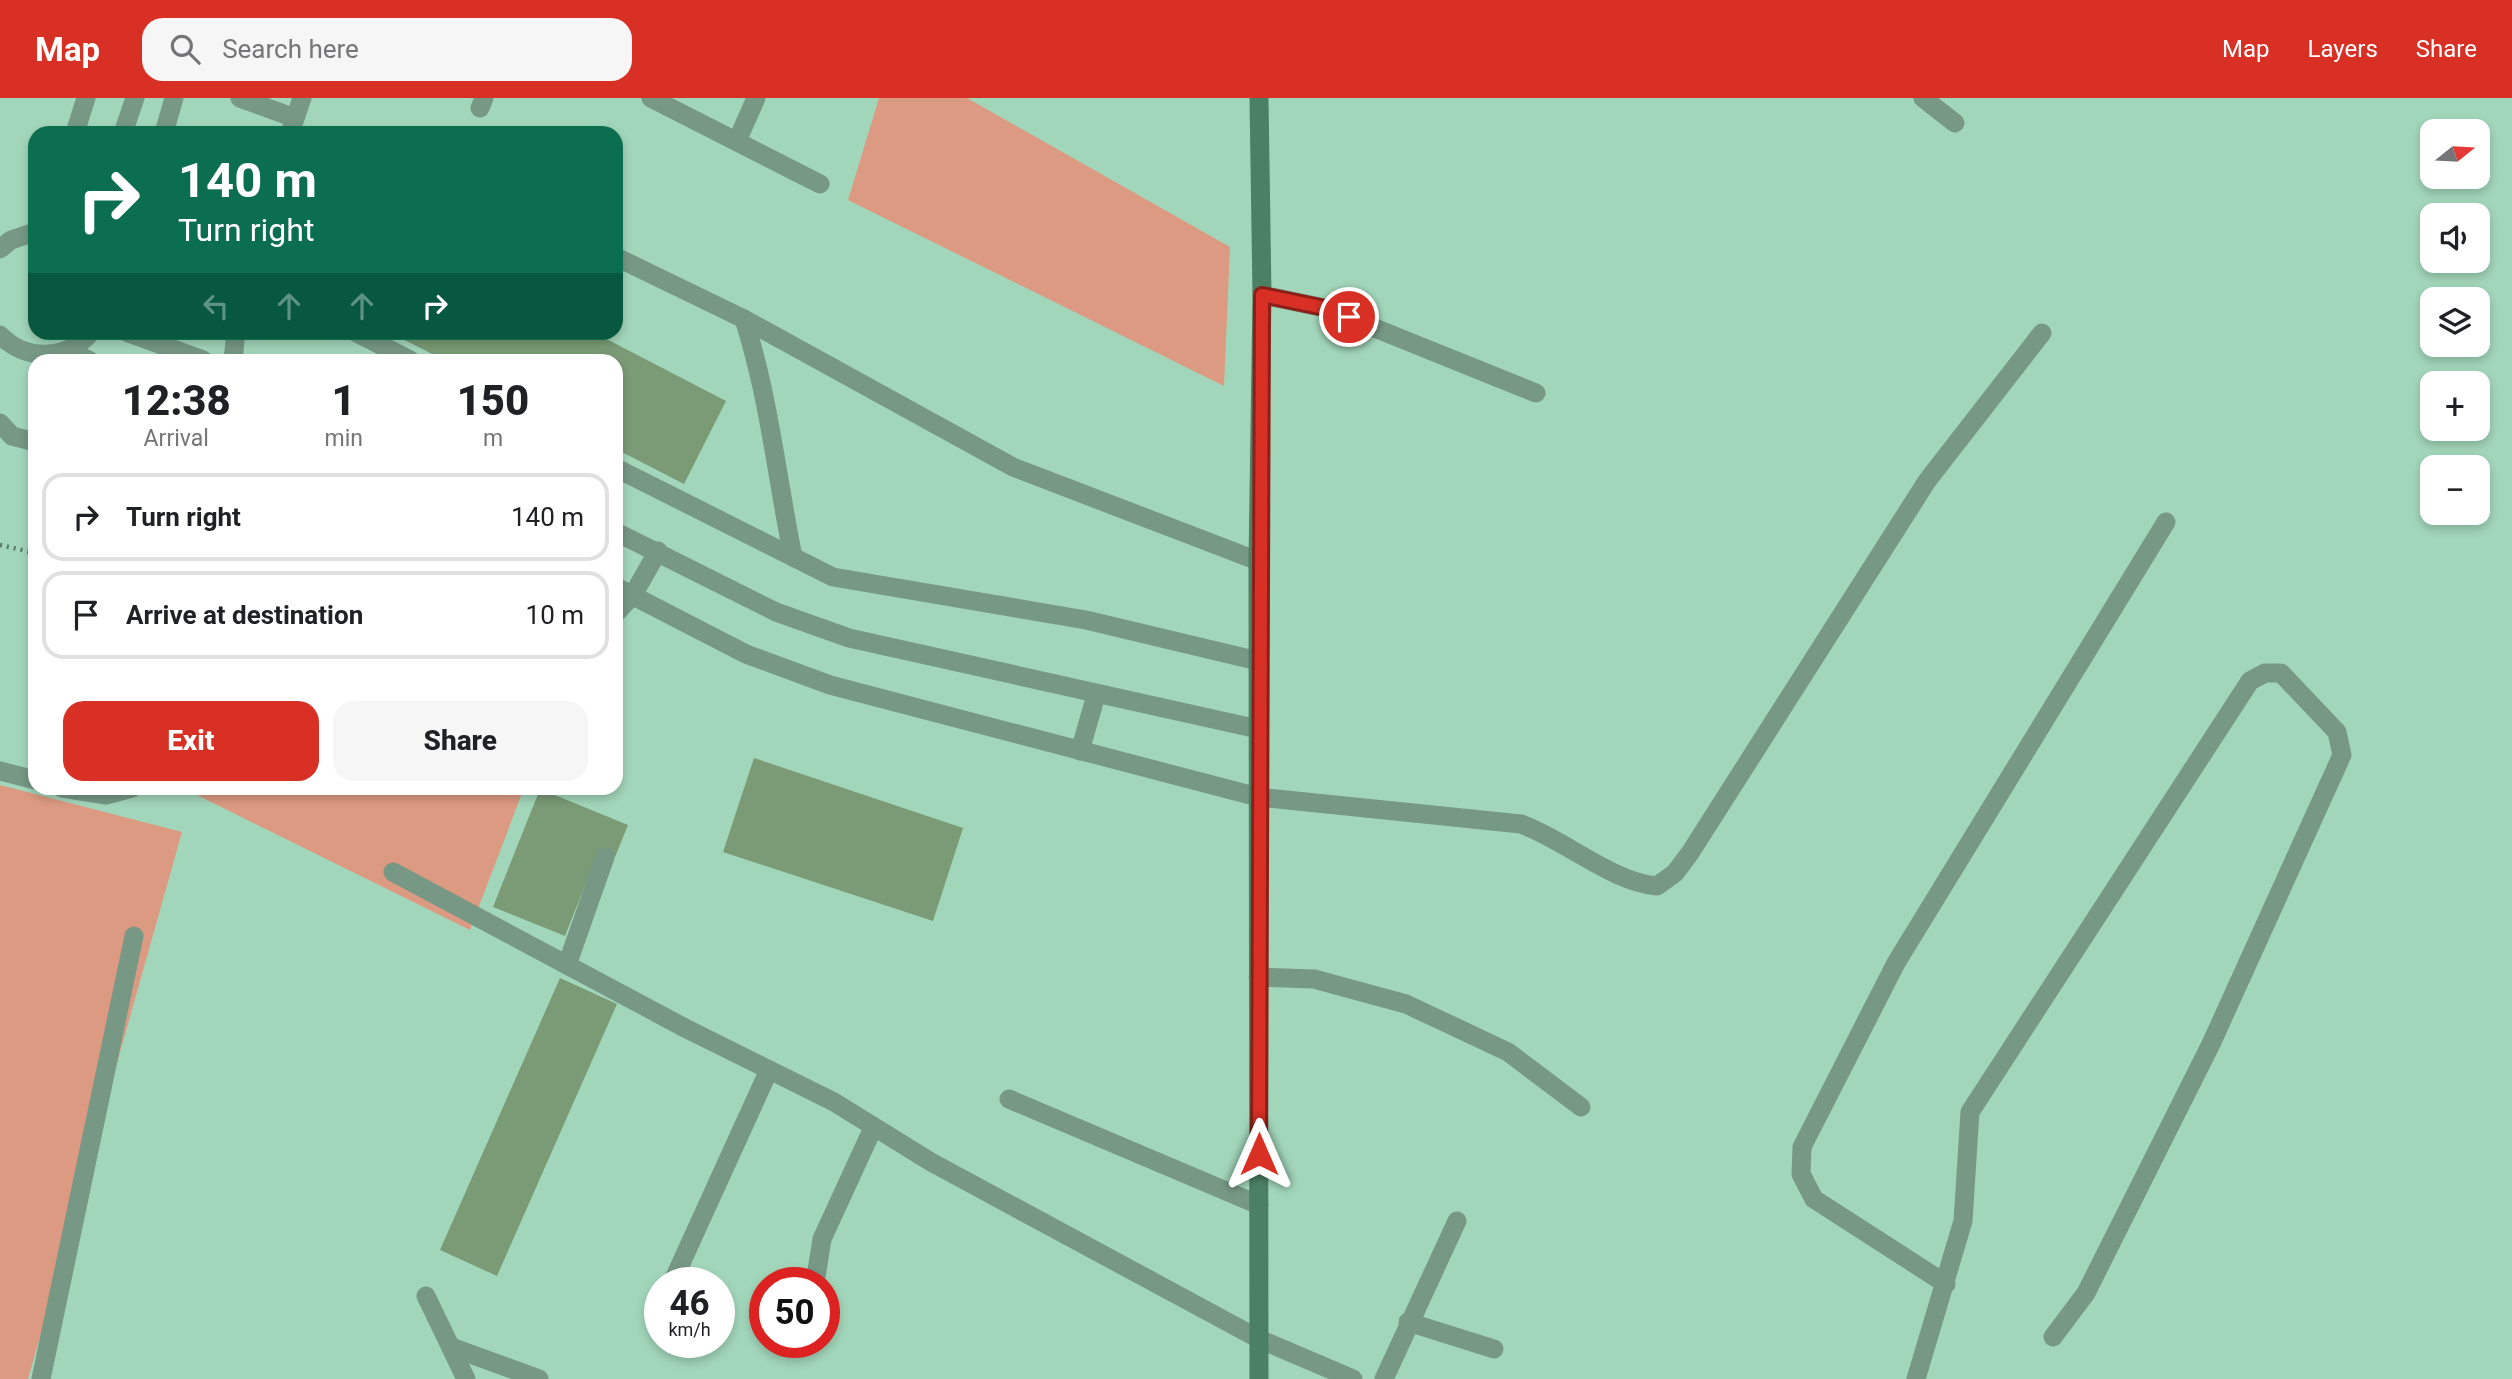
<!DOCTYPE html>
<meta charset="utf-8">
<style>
body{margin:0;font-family:Roboto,sans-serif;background:#f6f6f6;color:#202124;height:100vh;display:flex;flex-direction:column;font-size:26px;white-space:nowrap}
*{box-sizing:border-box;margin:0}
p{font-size:23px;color:#757577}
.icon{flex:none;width:38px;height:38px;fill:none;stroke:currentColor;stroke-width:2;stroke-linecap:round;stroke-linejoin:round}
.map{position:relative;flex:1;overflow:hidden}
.drawer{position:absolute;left:28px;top:256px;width:595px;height:441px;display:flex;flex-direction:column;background:#fff;border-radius:21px;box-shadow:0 4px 10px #0003}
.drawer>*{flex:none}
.banner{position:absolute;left:28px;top:28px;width:595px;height:214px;border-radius:21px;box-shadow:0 4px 10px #0003;background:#0b6e4f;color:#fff;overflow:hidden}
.needle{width:46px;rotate:72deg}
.buttons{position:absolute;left:2420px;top:21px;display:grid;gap:14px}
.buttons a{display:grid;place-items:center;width:70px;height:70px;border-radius:14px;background:#fff;box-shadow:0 4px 10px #0003;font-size:35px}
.speed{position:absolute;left:644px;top:1169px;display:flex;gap:14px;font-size:35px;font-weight:700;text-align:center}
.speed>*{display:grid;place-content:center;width:91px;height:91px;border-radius:50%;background:#fff;box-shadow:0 4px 10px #0003;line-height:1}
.speed small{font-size:18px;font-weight:400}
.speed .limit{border:10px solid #d22;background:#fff;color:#111}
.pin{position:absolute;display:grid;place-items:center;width:60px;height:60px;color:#fff;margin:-30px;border:4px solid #fff;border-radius:50%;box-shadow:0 2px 7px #0007}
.me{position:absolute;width:77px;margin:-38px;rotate:0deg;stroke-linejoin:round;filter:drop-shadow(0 0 5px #0008)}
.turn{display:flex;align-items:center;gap:24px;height:147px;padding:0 35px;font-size:32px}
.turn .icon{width:91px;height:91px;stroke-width:2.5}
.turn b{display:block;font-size:49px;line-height:60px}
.lanes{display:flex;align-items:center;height:66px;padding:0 35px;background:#0003;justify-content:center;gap:35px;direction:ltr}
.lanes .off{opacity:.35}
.eta{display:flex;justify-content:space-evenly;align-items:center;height:119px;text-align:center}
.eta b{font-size:42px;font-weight:800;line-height:49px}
.primary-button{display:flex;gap:14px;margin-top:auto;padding:14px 35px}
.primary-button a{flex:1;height:80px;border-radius:21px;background:#d93025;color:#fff;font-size:28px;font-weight:800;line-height:80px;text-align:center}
.primary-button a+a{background:#f6f6f6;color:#202124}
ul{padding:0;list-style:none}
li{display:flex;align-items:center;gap:21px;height:88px;margin:0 14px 10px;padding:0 21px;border:4px solid #e0e0e0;border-radius:21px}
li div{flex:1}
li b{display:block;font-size:26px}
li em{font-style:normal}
header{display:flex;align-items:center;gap:42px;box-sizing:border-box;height:98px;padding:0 35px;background:#d93025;color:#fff}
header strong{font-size:33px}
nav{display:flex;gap:38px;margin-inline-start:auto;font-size:24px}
.search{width:490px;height:63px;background:#f6f6f6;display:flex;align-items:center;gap:18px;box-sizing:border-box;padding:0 24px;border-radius:21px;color:#757577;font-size:26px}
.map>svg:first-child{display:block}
</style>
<header>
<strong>Map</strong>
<div class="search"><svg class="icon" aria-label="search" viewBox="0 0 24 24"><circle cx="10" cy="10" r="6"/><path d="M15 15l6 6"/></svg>Search here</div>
<nav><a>Map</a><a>Layers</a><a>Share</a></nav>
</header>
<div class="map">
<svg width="2512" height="1281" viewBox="0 0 2512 1281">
<rect width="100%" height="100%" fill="#a2d6ba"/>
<g fill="#dc9a82">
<path d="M879 0H967L1230 149 1224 288 848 102Z"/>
<path d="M0 687 182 734 28 1281H0Z"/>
<path d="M192 690H524L470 832 191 694Z"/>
</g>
<g fill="#7a9b75">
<path d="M389 234H593L726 303 684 386 616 351V262H444Z"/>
<path d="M754 660 963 730 933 823 723 754Z"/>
<path d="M540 691 628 727 615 759 599 752 565 838 493 809Z"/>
<path d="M560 880 617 906 497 1178 440 1152Z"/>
</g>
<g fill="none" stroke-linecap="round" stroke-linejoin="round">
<path stroke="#567967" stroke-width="4.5" stroke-dasharray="2 5" stroke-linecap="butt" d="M0 447 35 455"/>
<g stroke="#769885" stroke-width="19">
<path d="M240 0 295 20"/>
<path d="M75 35 86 0"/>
<path d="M123 35 135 0"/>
<path d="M164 35 174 0"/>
<path d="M290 35 302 0"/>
<path d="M0 151 11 142 35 134"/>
<path d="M616 159 744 221 1013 369 1258 463"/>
<path d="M1262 197 1325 210 1536 295"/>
<path d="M744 221C769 299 777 380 793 459"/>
<path d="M126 234 203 262"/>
<path d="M355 234 410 262"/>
<path d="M0 237C25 263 68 263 91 234"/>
<path d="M67 253 89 262"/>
<path d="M233 262 236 234"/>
<path d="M0 325 12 338 35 344"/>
<path d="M616 370 833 479 1086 522 1258 563"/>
<path d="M616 434 776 514 849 540 1258 631"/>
<path d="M616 489 746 556 830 587 1258 699"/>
<path d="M616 515 633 497 658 453"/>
<path d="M1080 653 1096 597"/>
<path d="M0 673 35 682"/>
<path d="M62 690 106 697 132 690"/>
<path d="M567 867 605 759"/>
<path d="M1258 879 1314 881 1406 906 1508 954 1581 1009"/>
<path d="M1009 1001 1259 1107"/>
<path d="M672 1185 769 972"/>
<path d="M1408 1224 1494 1251"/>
<path d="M451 1249 539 1281"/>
<path d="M41 1281 134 838"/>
<path d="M1384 1281 1457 1123"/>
</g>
<g stroke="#769885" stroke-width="19">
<path d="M651 0 820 86"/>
<path d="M1923 0 1955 25"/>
<path d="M480 10 484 0"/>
<path d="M737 43 756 0"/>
<path d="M1258 699 1521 726C1565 742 1612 784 1657 788L1675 775 1690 755 1927 383 2042 235"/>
<path d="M393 774 685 930 834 1004 931 1064 1259 1241 1353 1281"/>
<path d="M816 1179 822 1141 873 1030"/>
<path d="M1946 1186 1814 1101 1801 1076 1802 1049 1896 865 2166 424"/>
<path d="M426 1198 466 1281"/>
<path d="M1916 1281 1963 1123 1970 1014 2250 583 2265 575H2281L2337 634 2342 657 2211 946 2086 1195 2053 1239"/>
</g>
<path stroke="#4b8065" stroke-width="19" d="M1259 0 1262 197 1258 463 1259 1281"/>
</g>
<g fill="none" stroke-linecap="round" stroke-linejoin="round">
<defs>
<path id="route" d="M1259 1056 1262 197 1325 210 1349 219"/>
</defs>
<use href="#route" stroke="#8d1f18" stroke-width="18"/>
<use href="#route" stroke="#d93025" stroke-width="12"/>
</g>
</svg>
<div class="buttons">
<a><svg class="needle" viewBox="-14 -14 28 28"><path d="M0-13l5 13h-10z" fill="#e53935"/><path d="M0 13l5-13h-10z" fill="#757577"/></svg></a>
<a><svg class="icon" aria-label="sound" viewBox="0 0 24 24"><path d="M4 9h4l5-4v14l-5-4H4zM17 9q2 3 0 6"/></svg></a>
<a><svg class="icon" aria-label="layers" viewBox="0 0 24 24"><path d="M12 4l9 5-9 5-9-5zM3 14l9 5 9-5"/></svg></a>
<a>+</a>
<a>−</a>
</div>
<div class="speed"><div>46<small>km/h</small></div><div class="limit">50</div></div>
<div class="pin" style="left:1349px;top:219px;background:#d93025"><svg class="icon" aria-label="arrive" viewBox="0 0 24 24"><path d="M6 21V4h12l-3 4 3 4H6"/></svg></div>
<svg class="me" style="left:1259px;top:1056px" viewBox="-20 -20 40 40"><path d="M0-17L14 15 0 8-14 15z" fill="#d93025" stroke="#fff" stroke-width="4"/></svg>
<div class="banner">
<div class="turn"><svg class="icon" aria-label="right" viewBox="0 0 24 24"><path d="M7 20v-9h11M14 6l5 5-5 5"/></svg><div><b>140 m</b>Turn right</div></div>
<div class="lanes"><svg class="icon off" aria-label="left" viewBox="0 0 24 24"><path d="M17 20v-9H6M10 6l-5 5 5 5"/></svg><svg class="icon off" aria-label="ahead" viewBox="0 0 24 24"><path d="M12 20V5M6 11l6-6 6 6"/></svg><svg class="icon off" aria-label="ahead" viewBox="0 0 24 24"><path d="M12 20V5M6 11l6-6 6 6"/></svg><svg class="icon" aria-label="right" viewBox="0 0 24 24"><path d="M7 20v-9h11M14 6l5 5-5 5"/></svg></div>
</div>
<section class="drawer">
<div class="eta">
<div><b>12:38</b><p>Arrival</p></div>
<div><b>1</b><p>min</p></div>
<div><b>150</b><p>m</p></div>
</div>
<ul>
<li><svg class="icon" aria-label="right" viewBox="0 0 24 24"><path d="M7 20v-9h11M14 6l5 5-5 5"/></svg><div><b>Turn right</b></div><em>140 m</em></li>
<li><svg class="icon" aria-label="arrive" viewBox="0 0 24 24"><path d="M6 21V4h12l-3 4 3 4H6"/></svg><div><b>Arrive at destination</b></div><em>10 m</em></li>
</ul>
<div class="primary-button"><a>Exit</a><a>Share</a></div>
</section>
</div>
